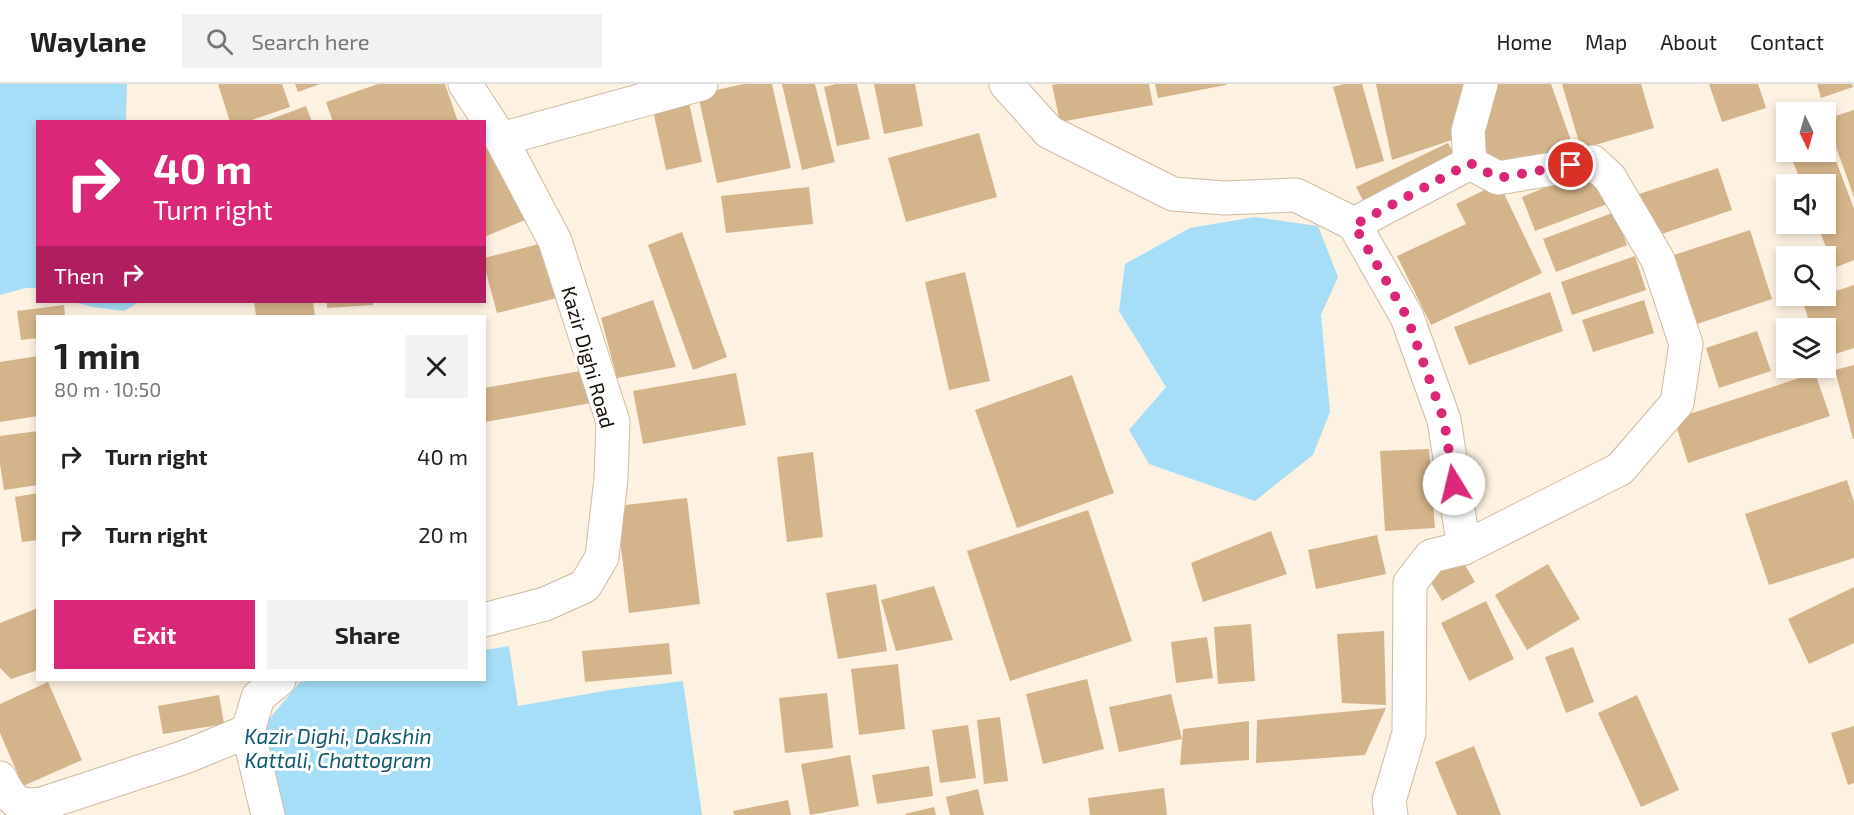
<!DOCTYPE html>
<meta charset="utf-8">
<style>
body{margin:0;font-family:"Exo 2",sans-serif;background:#f2f2f2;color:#222;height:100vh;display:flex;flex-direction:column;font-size:22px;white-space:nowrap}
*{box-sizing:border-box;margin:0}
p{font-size:20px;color:#767676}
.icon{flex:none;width:33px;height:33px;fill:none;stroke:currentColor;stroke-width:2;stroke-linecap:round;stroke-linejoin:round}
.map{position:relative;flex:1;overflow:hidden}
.sheet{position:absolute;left:36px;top:231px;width:450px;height:366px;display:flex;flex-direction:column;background:#fff;border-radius:0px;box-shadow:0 3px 9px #0003}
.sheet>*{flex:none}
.banner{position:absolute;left:36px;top:36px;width:450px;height:183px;border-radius:0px;box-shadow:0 3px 9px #0003;background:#db2777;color:#fff;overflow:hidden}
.needle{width:39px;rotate:175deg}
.controls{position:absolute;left:1776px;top:18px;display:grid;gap:12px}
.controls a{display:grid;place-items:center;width:60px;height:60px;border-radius:0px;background:#fff;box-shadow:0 3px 9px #0003;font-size:30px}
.pin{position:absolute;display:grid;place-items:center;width:51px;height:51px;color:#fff;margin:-26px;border:3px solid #fff;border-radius:50%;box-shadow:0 2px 6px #0007}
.me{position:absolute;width:66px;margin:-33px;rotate:351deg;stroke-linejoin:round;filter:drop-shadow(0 0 4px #0008)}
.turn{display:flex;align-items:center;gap:21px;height:126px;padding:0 18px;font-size:27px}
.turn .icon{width:78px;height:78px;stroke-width:2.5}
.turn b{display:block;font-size:42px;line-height:51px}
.then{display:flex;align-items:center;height:57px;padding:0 18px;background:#0003;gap:12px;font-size:22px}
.round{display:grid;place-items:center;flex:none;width:63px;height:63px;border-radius:0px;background:#f2f2f2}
.head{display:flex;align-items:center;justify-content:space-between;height:102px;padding:0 18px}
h1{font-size:36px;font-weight:700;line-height:45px}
.button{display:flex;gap:12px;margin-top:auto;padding:12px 18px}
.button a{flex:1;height:69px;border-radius:0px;background:#db2777;color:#fff;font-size:24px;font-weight:700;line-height:69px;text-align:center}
.button a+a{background:#f2f2f2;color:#222}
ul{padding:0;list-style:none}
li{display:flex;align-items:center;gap:18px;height:78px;padding:0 18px}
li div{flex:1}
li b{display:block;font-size:22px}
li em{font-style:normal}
header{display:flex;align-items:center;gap:36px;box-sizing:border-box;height:84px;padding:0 30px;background:#fff;border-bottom:2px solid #e0e0e0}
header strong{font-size:28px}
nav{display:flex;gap:33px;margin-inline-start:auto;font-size:21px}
.search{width:420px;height:54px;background:#f2f2f2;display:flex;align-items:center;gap:15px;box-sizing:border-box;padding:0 21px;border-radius:0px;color:#767676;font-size:22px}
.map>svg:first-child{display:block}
</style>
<header>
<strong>Waylane</strong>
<div class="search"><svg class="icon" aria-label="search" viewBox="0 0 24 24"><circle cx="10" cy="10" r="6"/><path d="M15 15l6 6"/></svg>Search here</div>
<nav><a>Home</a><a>Map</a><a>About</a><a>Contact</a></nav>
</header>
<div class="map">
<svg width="1854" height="731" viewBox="0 0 1854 731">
<rect width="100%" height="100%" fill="#fdf1e1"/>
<g fill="#a6def7">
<path d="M0 0H127L126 37 38 38 37 204H26L0 211Z"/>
<path d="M1255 133 1318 142 1338 193 1321 231 1330 328 1313 371 1255 417 1149 380 1129 346 1166 303 1119 227 1125 180 1190 144Z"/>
<path d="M73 218H139L124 227 93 223Z"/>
<path d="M509 562 518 622 610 606 683 597 702 731H280L259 647 300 598 314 596H484L485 566Z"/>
</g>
<g fill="#d4b48a">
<path d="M218 0H282L290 23 246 38H230Z"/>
<path d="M295 0H320L298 8Z"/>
<path d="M378 0H445L458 38H333L326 18Z"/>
<path d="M744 0H772L791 84 717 99 698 10Z"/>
<path d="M782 0H815L835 78 802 86Z"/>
<path d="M836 0H857L870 55 837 62 824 3Z"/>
<path d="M874 0H915L923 42 884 50Z"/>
<path d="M1057 0H1149L1153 21 1060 38 1052 1Z"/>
<path d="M1155 0H1226V1L1158 14Z"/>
<path d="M1344 0H1362L1384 77 1356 85 1333 3Z"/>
<path d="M1376 0H1466L1455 55 1392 76Z"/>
<path d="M1493 0H1551L1574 65 1495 83 1474 61Z"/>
<path d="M1562 0H1641L1654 44 1581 65Z"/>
<path d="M1709 0H1758L1766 24 1722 38Z"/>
<path d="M1817 0H1852L1853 3 1821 14Z"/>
<path d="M688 14 702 78 666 86 652 22Z"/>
<path d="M306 22 312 38H266V37Z"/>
<path d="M1854 26V113L1826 35Z"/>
<path d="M979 49 997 113 906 138 888 74Z"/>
<path d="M1826 50 1854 125V176L1834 184 1817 140H1826V100H1802L1789 68H1826Z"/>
<path d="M491 59 525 136 484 153V61Z"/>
<path d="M1448 59 1460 79 1370 130 1356 103Z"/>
<path d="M1718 84 1732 126 1647 155 1633 112Z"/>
<path d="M1589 85 1610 119 1535 147 1522 113Z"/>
<path d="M1499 99 1542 189 1431 241 1397 172 1466 140 1456 120Z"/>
<path d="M809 103 813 140 726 149 721 112Z"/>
<path d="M1615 128 1627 161 1556 188 1543 155Z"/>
<path d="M1750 146 1772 215 1688 243 1665 174Z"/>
<path d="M682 148 727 273 693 286 648 161Z"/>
<path d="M551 157 565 212 497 229 484 181V174Z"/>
<path d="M1635 172 1646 206 1572 231 1561 198Z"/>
<path d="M965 188 990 297 949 306 925 198Z"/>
<path d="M1854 201V264L1826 273V244H1811L1803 218Z"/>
<path d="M1550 208 1563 247 1469 281 1454 243Z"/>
<path d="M653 216 676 283 617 294 601 234Z"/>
<path d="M1644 216 1654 249 1593 268 1582 236Z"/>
<path d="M254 218H313L315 232H256Z"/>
<path d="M327 218H373V221L327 224Z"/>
<path d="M64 221 65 232H38V254L21 256 17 227Z"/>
<path d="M1757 247 1771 287 1719 304 1706 264Z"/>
<path d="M38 272V332L0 338V278Z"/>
<path d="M1854 281V355H1853L1835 286Z"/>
<path d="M586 286 591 319 485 338 484 304Z"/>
<path d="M736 289 746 341 643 360 633 307Z"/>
<path d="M1815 289 1830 332 1688 379 1674 335Z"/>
<path d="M1072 291 1114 409 1017 444 975 326Z"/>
<path d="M38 347V401L4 406 0 380V352Z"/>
<path d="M1429 365 1435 444 1385 447 1380 367Z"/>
<path d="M813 368 823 453 787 458 777 373Z"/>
<path d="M1847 396 1854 418V474L1769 501 1745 430Z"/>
<path d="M38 409V456L22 458 15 413Z"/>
<path d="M687 414 700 520 629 529 616 422Z"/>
<path d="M1088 426 1132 557 1010 597 967 467Z"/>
<path d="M1271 447 1287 490 1203 518 1191 479Z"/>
<path d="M1377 451 1386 490 1316 505 1308 466Z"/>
<path d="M1459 471 1475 498 1442 517 1426 490Z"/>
<path d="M1548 480 1580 535 1527 566 1495 511Z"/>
<path d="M876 500 887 567 838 575 826 509Z"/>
<path d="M934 502 953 556 896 567 881 516Z"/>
<path d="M1854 503V559L1809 580 1788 535Z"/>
<path d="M1486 517 1514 575 1469 597 1441 539Z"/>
<path d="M38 524V586L11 595 0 584V539Z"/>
<path d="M1251 540 1255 597 1218 600 1214 543Z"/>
<path d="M1384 547 1386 621 1342 619 1337 550Z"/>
<path d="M1207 553 1213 594 1176 599 1171 558Z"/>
<path d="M669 559 672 590 585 598 582 567Z"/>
<path d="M1573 563 1594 618 1566 629 1545 573Z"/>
<path d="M898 580 905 645 859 651 851 585Z"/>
<path d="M1087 595 1104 665 1043 680 1026 610Z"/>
<path d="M48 598 82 676 23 702 0 649V620Z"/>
<path d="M827 609 833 664 785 669 779 614Z"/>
<path d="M1171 610 1182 655 1119 668 1109 623Z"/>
<path d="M219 611 224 640 163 650 158 622Z"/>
<path d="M1637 611 1679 706 1641 723 1598 629Z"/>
<path d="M1386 624 1365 671 1256 679 1257 636Z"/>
<path d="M1000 633 1008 697 984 700 977 636Z"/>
<path d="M1249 637V676L1180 681 1183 645Z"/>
<path d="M968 641 976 694 940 699 932 646Z"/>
<path d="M1854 642V699L1848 701 1831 649Z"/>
<path d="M1474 662 1501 731H1457L1435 678Z"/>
<path d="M850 671 859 722 810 731 801 680Z"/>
<path d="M929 682 933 712 877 720 872 691Z"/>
<path d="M1164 704 1167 731H1090L1088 714Z"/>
<path d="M978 705 984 731H950L946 713Z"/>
<path d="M788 716 791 731H734L733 727Z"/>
<path d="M934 723 936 731H906L905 730Z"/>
</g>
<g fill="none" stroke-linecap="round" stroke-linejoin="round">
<defs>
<g id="minor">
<path d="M465 0 501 55 555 157 613 338 611 395 602 473 585 502 545 520 484 536"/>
<path d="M1006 0 1049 48 1173 110 1224 114 1296 111 1354 140 1407 233 1444 336 1464 464"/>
<path d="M501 55 701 0"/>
<path d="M1470 79 1468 47 1481 0"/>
<path d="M1354 140 1470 79"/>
<path d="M0 694C12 716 15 723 42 720L185 673 248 647"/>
<path d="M268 731 248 647 258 613 279 596"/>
<path d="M1391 731 1389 717 1409 649 1410 499 1431 472 1464 464 1620 385 1677 319 1686 260 1658 176 1610 94 1593 78 1498 94 1470 79"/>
</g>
</defs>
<use href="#minor" stroke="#cebba1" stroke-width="35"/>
<use href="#minor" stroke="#fff" stroke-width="33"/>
</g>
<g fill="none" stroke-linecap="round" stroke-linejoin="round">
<path stroke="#db2777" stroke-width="10" stroke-dasharray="0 18" d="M1454 400 1444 336 1407 233 1354 141 1470 79 1498 94 1571 81"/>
</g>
<g text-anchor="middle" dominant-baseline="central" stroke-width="6" stroke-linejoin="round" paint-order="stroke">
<g font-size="20" fill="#150f06" stroke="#fff">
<text transform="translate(589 273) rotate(74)">Kazir Dighi Road</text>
</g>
<g font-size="21" font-style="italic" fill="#115972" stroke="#fff">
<text x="338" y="651">Kazir Dighi, Dakshin<tspan x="338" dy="24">Kattali, Chattogram</tspan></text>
</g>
</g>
</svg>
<div class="controls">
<a><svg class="needle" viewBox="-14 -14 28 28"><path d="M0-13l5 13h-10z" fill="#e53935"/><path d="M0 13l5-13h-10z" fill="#767676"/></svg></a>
<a><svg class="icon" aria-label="sound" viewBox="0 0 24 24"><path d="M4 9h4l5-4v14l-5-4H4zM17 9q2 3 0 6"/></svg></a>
<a><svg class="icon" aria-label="search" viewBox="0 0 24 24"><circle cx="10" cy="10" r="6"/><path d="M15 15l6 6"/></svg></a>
<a><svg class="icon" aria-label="layers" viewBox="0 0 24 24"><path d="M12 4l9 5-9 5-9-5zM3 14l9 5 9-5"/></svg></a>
</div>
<div class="pin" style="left:1571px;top:81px;background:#d93025"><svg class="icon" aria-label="arrive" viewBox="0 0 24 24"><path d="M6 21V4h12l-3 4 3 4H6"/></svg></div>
<svg class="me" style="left:1454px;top:400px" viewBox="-20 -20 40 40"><circle r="19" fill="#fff"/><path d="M0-13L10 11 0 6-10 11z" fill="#db2777"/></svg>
<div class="banner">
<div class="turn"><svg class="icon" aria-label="right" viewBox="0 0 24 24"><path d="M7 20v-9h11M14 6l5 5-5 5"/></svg><div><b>40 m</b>Turn right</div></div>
<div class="then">Then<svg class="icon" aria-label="right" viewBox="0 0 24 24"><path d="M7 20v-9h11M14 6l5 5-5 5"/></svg></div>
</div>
<section class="sheet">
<div class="head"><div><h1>1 min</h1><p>80 m · 10:50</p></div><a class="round"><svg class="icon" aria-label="close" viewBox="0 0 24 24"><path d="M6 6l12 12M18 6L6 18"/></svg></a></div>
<ul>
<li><svg class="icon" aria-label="right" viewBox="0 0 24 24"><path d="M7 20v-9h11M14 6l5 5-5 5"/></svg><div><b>Turn right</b></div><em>40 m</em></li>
<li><svg class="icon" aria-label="right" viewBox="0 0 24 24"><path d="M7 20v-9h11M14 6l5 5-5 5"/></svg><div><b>Turn right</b></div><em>20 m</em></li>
</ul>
<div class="button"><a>Exit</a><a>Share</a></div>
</section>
</div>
